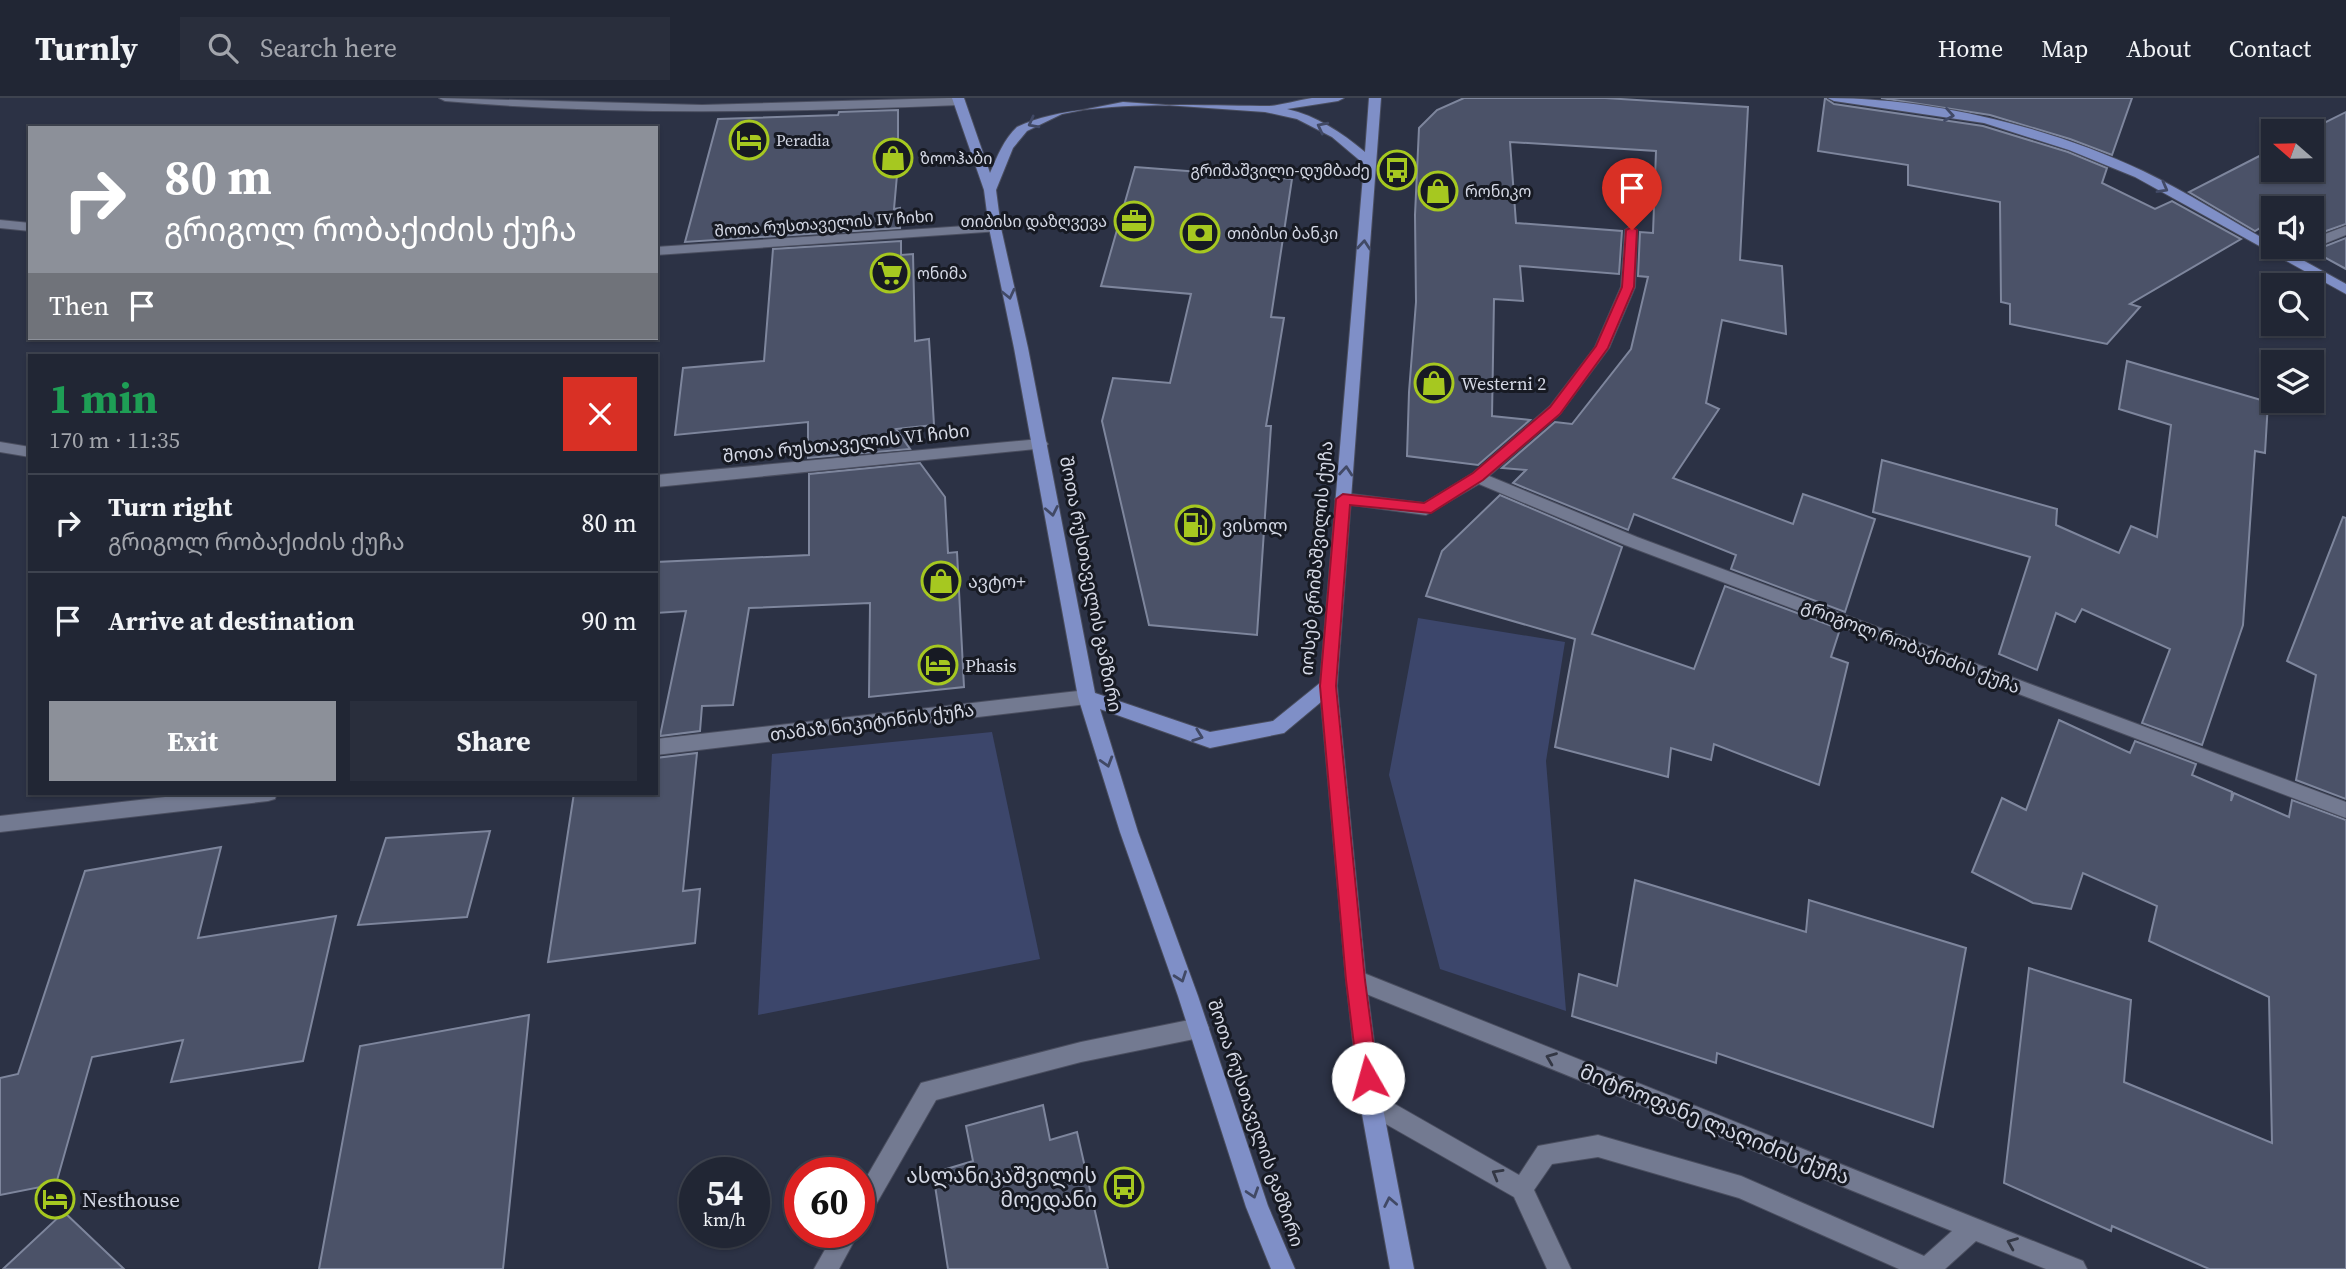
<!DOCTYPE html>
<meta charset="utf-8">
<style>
body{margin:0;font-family:"Source Serif 4","Noto Sans Georgian",serif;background:#292e3c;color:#f1f3f6;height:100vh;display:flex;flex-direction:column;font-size:26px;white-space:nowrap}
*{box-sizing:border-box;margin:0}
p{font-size:23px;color:#a2a5ac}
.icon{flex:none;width:38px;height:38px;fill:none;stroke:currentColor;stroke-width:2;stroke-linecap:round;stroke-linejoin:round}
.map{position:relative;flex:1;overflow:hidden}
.details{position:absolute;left:28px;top:256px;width:630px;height:441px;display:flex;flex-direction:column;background:#212634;border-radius:0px;box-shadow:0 2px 5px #0004,0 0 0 2px #3e434f}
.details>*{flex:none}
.hud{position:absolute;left:28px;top:28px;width:630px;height:214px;border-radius:0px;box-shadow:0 2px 5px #0004,0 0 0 2px #3e434f;background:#8c9099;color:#fff;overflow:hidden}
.needle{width:46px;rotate:290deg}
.fabs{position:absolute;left:2261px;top:21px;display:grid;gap:14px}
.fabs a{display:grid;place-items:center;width:63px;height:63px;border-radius:0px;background:#212634;box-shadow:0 2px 5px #0004,0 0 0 2px #3e434f;font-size:35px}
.speed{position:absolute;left:679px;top:1059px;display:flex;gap:14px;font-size:35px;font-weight:700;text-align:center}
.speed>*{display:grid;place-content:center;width:91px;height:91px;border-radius:50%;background:#212634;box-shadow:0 2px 5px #0004,0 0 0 2px #3e434f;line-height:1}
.speed small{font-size:18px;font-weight:400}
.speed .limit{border:10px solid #d22;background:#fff;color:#111}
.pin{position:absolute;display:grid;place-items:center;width:60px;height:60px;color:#fff;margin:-72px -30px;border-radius:50% 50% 50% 0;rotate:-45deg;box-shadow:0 0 7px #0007}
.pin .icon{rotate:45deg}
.me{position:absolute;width:77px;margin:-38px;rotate:353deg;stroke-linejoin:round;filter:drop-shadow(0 0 5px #0008)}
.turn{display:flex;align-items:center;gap:24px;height:147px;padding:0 21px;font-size:32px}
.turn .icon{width:91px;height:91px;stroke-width:2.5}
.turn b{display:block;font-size:49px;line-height:60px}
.then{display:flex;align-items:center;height:66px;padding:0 21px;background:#0003;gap:14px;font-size:26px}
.round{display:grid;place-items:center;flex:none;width:74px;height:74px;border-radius:0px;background:#292e3c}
.overview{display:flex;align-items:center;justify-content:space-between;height:119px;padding:0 21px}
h1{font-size:42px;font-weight:700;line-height:52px;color:#1e9e55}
.primary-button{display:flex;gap:14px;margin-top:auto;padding:14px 21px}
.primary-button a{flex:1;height:80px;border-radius:0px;background:#8c9099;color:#fff;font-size:28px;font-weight:700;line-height:80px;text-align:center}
.primary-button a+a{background:#292e3c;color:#f1f3f6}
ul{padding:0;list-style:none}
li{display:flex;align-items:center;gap:21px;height:98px;padding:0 21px;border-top:2px solid #3e434f}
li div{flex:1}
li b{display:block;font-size:26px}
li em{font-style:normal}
header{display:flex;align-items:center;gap:42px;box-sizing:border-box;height:98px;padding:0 35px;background:#212634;border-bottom:2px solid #3e434f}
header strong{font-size:33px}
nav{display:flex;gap:38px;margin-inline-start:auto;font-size:24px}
.search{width:490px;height:63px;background:#292e3c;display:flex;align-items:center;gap:18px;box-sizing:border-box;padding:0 24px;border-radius:0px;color:#a2a5ac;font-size:26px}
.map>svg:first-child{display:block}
</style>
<header>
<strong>Turnly</strong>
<div class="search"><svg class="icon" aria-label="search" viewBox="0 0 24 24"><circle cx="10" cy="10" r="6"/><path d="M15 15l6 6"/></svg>Search here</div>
<nav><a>Home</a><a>Map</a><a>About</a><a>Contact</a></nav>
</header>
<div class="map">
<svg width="2346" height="1171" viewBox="0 0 2346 1171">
<rect width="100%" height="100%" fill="#2c3245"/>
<g fill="#3c466b">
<path d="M1418 520 1565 544 1546 663 1566 913 1440 871 1389 677Z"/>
<path d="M992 634 1040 861 758 917 772 656Z"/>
</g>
<g fill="#4b5268" stroke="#7e869d" stroke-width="2">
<path d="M1464 0H1605L1748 9 1740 162 1782 168 1786 236 1722 222 1706 305 1719 311 1673 380 1793 426 1803 396 1875 421 1845 514 1731 471 1736 457 1634 416 1628 432 1513 385 1526 372 1502 370 1555 324 1572 326 1631 251 1648 179 1638 178 1640 134 1653 135 1656 53 1510 44 1516 125 1622 133 1619 176 1520 168 1523 203 1494 201 1492 318 1530 322 1478 367 1407 358 1409 294 1416 204 1415 117 1419 30 1437 12Z"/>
<path d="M1825 0 1834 6 1983 28 2068 54 2107 70 2102 85 2155 111 2172 103 2241 141 2130 206 2140 209 2107 246 2010 226V206L2001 204 2000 104 1908 87V67L1818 53Z"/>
<path d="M1881 0H2132L2112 57 2070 41 1990 17Z"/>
<path d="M898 12V66L894 111 900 110V130L685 144 718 21 838 17 839 14Z"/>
<path d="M2346 14V126L2312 138V110H2273V122L2255 133 2189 94 2273 51V72H2312V33H2308Z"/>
<path d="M1135 69 1292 81 1271 219 1284 220 1266 328H1271L1257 537 1149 527 1102 323 1113 280 1170 285 1191 196 1101 188Z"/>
<path d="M2346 140V171L2313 153Z"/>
<path d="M901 143V157L913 156 915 243 929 241 934 327 896 331 910 351 808 360V324L675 337 683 270 764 263 773 151Z"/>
<path d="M2127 263 2268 304 2265 355 2255 353 2243 527 2202 647 2142 625 2170 551 2082 511 2075 524 2056 515 2037 572 1999 556 2030 459 1873 414 1882 362 2057 411 2056 427 2119 455 2131 428 2157 439 2171 327 2119 311Z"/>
<path d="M920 365 945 399 948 455 957 454 964 589 869 599 870 505 749 510 733 607 702 608 700 633 660 638 686 513 656 515V464L809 457V376Z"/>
<path d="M1500 397 1622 449 1592 536 1694 571 1725 488 1840 531 1831 559 1848 565 1819 687 1714 646 1711 662 1671 650 1668 679 1555 649 1575 541 1426 498 1442 453Z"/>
<path d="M2343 419 2346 420V701L2296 682 2316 577 2287 563Z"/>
<path d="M2059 622 2130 655 2135 643 2196 666 2192 677 2232 694 2231 703 2234 695 2289 719 2292 702 2346 722V1171H2209L2112 1128 2111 1133 2004 1085 2029 870 2131 902 2124 984 2272 1045 2269 899 2149 843 2157 808 2083 775 2071 811 2033 805 1972 774 2002 700 2026 712Z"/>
<path d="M697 655 683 793 700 791 695 845 548 864 574 695H656V660Z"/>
<path d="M490 733 467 819 358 827 386 740Z"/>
<path d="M221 749 198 840 336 818 303 963 171 984 183 942 92 959 56 1086 0 1097V980L18 976 85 773Z"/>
<path d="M1635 782 1806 834 1809 802 1966 850 1933 1029 1717 955 1716 965 1572 918 1579 876 1617 888Z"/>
<path d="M529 917 503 1171H319L360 948Z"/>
<path d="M1043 1007 1050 1042 1077 1034 1108 1171H948L933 1075 973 1063 966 1028Z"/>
<path d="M64 1114 124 1171H3Z"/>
</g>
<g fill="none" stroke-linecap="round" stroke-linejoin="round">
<defs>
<g id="minor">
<path d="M439 0 702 7 948 0H961L965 3 959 7C787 14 617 18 445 3Z"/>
<path d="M0 122 30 125V133L0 130Z"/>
<path d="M995 126 1000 127V133L656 157V149Z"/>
<path d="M1631 128 1637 132 1635 189 1609 250 1560 316 1489 378 1637 439 2346 704V720L1625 447 1479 386 1426 417 1337 405 1335 401 1343 395 1424 405 1473 375 1550 308 1595 249 1621 189 1625 132Z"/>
<path d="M2346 128V137L2289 160H2279L2277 157 2294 149H2312V141Z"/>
<path d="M1040 341 1045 342 1048 346 1045 350 656 389V377Z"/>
<path d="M0 344 30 349V359L0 354Z"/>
<path d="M1087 592 1093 594 1096 599 1093 604 1087 606 656 657V641Z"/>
<path d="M200 695H277L275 701 268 703 0 734V718Z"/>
<path d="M1356 872 2083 1163 2087 1171H2046L1976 1143 1945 1171H1899L1739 1100 1598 1059 1552 1066 1534 1092 1571 1171H1547L1514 1099 1363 1013 1360 1005 1363 997 1371 994 1379 997 1519 1077 1538 1048 1598 1037 1741 1078 1924 1158 1952 1133 1349 889 1346 882 1349 875Z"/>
<path d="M1199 920 1206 923 1209 930 1206 937 1199 940 1081 964 936 1002 867 1122 859 1125V1092L921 985 1081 944Z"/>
<path d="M859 1133V1134L839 1171H814L835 1134Z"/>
</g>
<g id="major">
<path d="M952 0H964L990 75C997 59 1004 41 1017 29 1076 0 1199 8 1270 8 1282 7 1298 2 1312 0 1322 0 1333 0 1344 0L1338 3 1287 11C1317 18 1341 34 1365 54L1369 0H1381L1337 588 1366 882 1382 1005 1414 1171H1390L1360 1005 1346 882 1321 604 1284 635 1210 650 1100 611 1138 734 1198 898 1268 1108 1295 1171H1271L1246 1109 1178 898 1120 734 1078 599 1014 250 989 130 984 92ZM1123 4 1265 14 1297 21 1332 39 1364 66 1320 585 1273 623 1210 634 1095 595 1028 250 1001 130 996 92 1013 50 1027 33 1062 16Z"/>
<path d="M1828 0C1931 0 2050 29 2143 73 2187 94 2230 122 2273 146V149H2279L2346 186V196L2135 79 2069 52 1984 25 1834 3Z"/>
</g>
</defs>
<use href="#minor" stroke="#4a4e5f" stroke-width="2"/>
<use href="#major" stroke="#4a4e5f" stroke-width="2"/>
<use href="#minor" fill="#737a91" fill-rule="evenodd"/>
<use href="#major" fill="#7f8fc7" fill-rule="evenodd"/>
</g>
<defs><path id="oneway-chevron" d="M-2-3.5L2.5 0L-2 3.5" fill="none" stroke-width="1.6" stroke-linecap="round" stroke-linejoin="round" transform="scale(1.75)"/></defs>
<g stroke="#414965">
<use href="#oneway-chevron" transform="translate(1949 17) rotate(9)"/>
<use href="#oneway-chevron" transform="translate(1033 25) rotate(152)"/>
<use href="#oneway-chevron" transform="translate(1322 29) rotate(-153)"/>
<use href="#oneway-chevron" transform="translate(2163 90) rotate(29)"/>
<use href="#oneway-chevron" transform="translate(1364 147) rotate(-85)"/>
<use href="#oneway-chevron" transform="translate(1009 196) rotate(77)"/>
<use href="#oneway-chevron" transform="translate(1346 373) rotate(-85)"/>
<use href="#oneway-chevron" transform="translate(1052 413) rotate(79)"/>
<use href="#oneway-chevron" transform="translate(1198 638) rotate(20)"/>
<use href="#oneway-chevron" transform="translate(1107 664) rotate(73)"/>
<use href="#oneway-chevron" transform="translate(1181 879) rotate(70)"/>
<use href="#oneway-chevron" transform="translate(1253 1095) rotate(72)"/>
<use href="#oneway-chevron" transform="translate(1390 1104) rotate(-101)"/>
</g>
<g stroke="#333744">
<use href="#oneway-chevron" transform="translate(1551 960) rotate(-158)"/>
<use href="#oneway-chevron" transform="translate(1497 1076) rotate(-150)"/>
<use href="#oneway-chevron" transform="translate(2012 1145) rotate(-158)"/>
</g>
<path fill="#e11d48" stroke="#92132f" stroke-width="2" d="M1632 129 1637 132 1634 189 1608 250 1560 316 1483 382 1431 415 1350 407 1336 588 1365 882 1378 980 1375 987 1368 990 1361 987 1358 980 1346 882 1320 588 1336 401 1343 396 1424 405 1473 375 1550 309 1596 248 1622 189 1626 132Z"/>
<defs>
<symbol id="hotel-ring" viewBox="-11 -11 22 22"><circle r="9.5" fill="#171a23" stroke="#a6c820" stroke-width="1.5"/><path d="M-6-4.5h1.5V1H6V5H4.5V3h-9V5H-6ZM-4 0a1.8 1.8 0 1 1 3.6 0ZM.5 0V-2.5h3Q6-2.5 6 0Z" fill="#a6c820"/></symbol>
<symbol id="shop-ring" viewBox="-11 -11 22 22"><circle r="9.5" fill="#171a23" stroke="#a6c820" stroke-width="1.5"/><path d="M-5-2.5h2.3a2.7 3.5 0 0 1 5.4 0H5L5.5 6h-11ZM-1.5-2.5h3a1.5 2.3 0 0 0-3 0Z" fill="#a6c820"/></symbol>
<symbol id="bus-ring" viewBox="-11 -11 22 22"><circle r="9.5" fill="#171a23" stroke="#a6c820" stroke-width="1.5"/><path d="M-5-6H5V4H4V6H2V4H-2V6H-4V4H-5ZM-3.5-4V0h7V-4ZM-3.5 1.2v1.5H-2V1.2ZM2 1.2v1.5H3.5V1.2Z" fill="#a6c820"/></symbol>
<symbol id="office-ring" viewBox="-11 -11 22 22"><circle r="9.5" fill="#171a23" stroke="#a6c820" stroke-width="1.5"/><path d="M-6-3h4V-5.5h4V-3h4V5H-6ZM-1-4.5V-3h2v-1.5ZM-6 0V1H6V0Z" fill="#a6c820"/></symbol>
<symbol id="bank-ring" viewBox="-11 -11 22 22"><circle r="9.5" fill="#171a23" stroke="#a6c820" stroke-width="1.5"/><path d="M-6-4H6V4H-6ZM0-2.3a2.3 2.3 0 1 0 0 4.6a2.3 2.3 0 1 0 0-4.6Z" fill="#a6c820"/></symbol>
<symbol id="supermarket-ring" viewBox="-11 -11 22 22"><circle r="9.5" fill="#171a23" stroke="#a6c820" stroke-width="1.5"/><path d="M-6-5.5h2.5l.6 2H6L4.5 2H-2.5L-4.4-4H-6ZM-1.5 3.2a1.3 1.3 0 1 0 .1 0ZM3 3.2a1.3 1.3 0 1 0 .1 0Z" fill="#a6c820"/></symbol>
<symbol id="fuel-ring" viewBox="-11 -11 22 22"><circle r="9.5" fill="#171a23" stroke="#a6c820" stroke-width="1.5"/><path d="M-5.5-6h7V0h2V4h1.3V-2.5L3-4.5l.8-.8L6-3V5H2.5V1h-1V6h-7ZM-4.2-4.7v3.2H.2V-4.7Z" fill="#a6c820"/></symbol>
</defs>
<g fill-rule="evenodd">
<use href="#hotel-ring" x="727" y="20" width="44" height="44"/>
<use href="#shop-ring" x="871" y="38" width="44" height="44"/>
<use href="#bus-ring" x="1375" y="50" width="44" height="44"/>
<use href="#shop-ring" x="1416" y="71" width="44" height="44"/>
<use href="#office-ring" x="1112" y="101" width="44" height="44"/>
<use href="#bank-ring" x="1178" y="113" width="44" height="44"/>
<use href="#supermarket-ring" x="868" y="153" width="44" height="44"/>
<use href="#shop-ring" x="1412" y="263" width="44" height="44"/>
<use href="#fuel-ring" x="1173" y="405" width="44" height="44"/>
<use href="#shop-ring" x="919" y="461" width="44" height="44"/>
<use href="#hotel-ring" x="916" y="545" width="44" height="44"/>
<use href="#bus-ring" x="1102" y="1067" width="44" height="44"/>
<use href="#hotel-ring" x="33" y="1079" width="44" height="44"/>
</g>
<g text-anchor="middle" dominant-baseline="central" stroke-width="6" stroke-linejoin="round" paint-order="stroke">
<g font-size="16" fill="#d4d8e5" stroke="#171a23" text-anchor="start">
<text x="776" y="42">Peradia</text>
<text x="920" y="60">ზოოჰაბი</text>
<text x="1370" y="72" text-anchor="end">გრიშაშვილი-დუმბაძე</text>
<text x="1465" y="93">რონიკო</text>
<text x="1107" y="123" text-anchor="end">თიბისი დაზღვევა</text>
<text x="1227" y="135">თიბისი ბანკი</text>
<text x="917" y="175">ონიმა</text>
</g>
<g font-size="16" fill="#d4d8e5" stroke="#171a23">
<text transform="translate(824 125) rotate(-4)">შოთა რუსთაველის IV ჩიხი</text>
</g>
<g font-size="18" fill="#d4d8e5" stroke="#171a23" text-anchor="start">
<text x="1461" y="285">Westerni 2</text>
<text x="1222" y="427">ვისოლ</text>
<text x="968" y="483">ავტო+</text>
<text x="965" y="567">Phasis</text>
</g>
<g font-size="18" fill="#d4d8e5" stroke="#171a23">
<text transform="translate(846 345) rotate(-6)">შოთა რუსთაველის VI ჩიხი</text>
<text transform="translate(1316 460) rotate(-85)">იოსებ გრიშაშვილის ქუჩა</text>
<text transform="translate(1091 486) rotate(79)">შოთა რუსთაველის გამზირი</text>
<text transform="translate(1911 548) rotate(21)">გრიგოლ რობაქიძის ქუჩა</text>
<text transform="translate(872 624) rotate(-7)">თამაზ ნიკიტინის ქუჩა</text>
<text transform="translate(1256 1025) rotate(71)">შოთა რუსთაველის გამზირი</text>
</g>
<g font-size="21" fill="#d4d8e5" stroke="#171a23">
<text transform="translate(1715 1026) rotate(22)">მიტროფანე ლაღიძის ქუჩა</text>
</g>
<g font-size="21" fill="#d4d8e5" stroke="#171a23" text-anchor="end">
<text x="1097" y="1077">ასლანიკაშვილის<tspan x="1097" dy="24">მოედანი</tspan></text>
<text x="82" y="1101" text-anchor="start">Nesthouse</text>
</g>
</g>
</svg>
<div class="fabs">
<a><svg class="needle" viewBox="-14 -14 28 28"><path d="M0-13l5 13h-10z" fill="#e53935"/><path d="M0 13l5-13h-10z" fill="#a2a5ac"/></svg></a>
<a><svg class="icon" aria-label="sound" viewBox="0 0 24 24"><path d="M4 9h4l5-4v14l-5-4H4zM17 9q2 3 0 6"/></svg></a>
<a><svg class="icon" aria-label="search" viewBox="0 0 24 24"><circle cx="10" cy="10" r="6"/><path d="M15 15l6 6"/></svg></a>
<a><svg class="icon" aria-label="layers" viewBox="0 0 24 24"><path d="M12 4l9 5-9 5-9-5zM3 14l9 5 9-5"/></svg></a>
</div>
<div class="speed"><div>54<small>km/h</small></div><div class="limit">60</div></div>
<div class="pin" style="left:1632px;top:132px;background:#d93025"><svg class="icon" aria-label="arrive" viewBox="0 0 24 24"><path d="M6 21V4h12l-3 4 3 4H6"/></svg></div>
<svg class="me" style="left:1368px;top:980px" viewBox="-20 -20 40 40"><circle r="19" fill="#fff"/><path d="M0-13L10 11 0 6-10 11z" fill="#e11d48"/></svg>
<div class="hud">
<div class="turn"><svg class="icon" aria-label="right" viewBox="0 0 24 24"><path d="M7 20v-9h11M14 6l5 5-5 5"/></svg><div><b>80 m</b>გრიგოლ რობაქიძის ქუჩა</div></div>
<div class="then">Then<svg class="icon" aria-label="arrive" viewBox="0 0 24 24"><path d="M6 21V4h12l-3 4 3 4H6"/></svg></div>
</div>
<section class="details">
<div class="overview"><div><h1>1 min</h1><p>170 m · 11:35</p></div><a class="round" style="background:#d93025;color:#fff"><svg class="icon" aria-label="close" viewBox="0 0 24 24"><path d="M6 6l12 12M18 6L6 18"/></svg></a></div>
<ul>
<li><svg class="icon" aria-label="right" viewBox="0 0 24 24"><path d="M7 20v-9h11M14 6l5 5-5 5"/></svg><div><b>Turn right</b><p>გრიგოლ რობაქიძის ქუჩა</p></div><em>80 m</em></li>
<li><svg class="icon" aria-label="arrive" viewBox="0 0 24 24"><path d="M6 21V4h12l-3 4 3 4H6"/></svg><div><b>Arrive at destination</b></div><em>90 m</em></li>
</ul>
<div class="primary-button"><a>Exit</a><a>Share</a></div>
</section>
</div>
